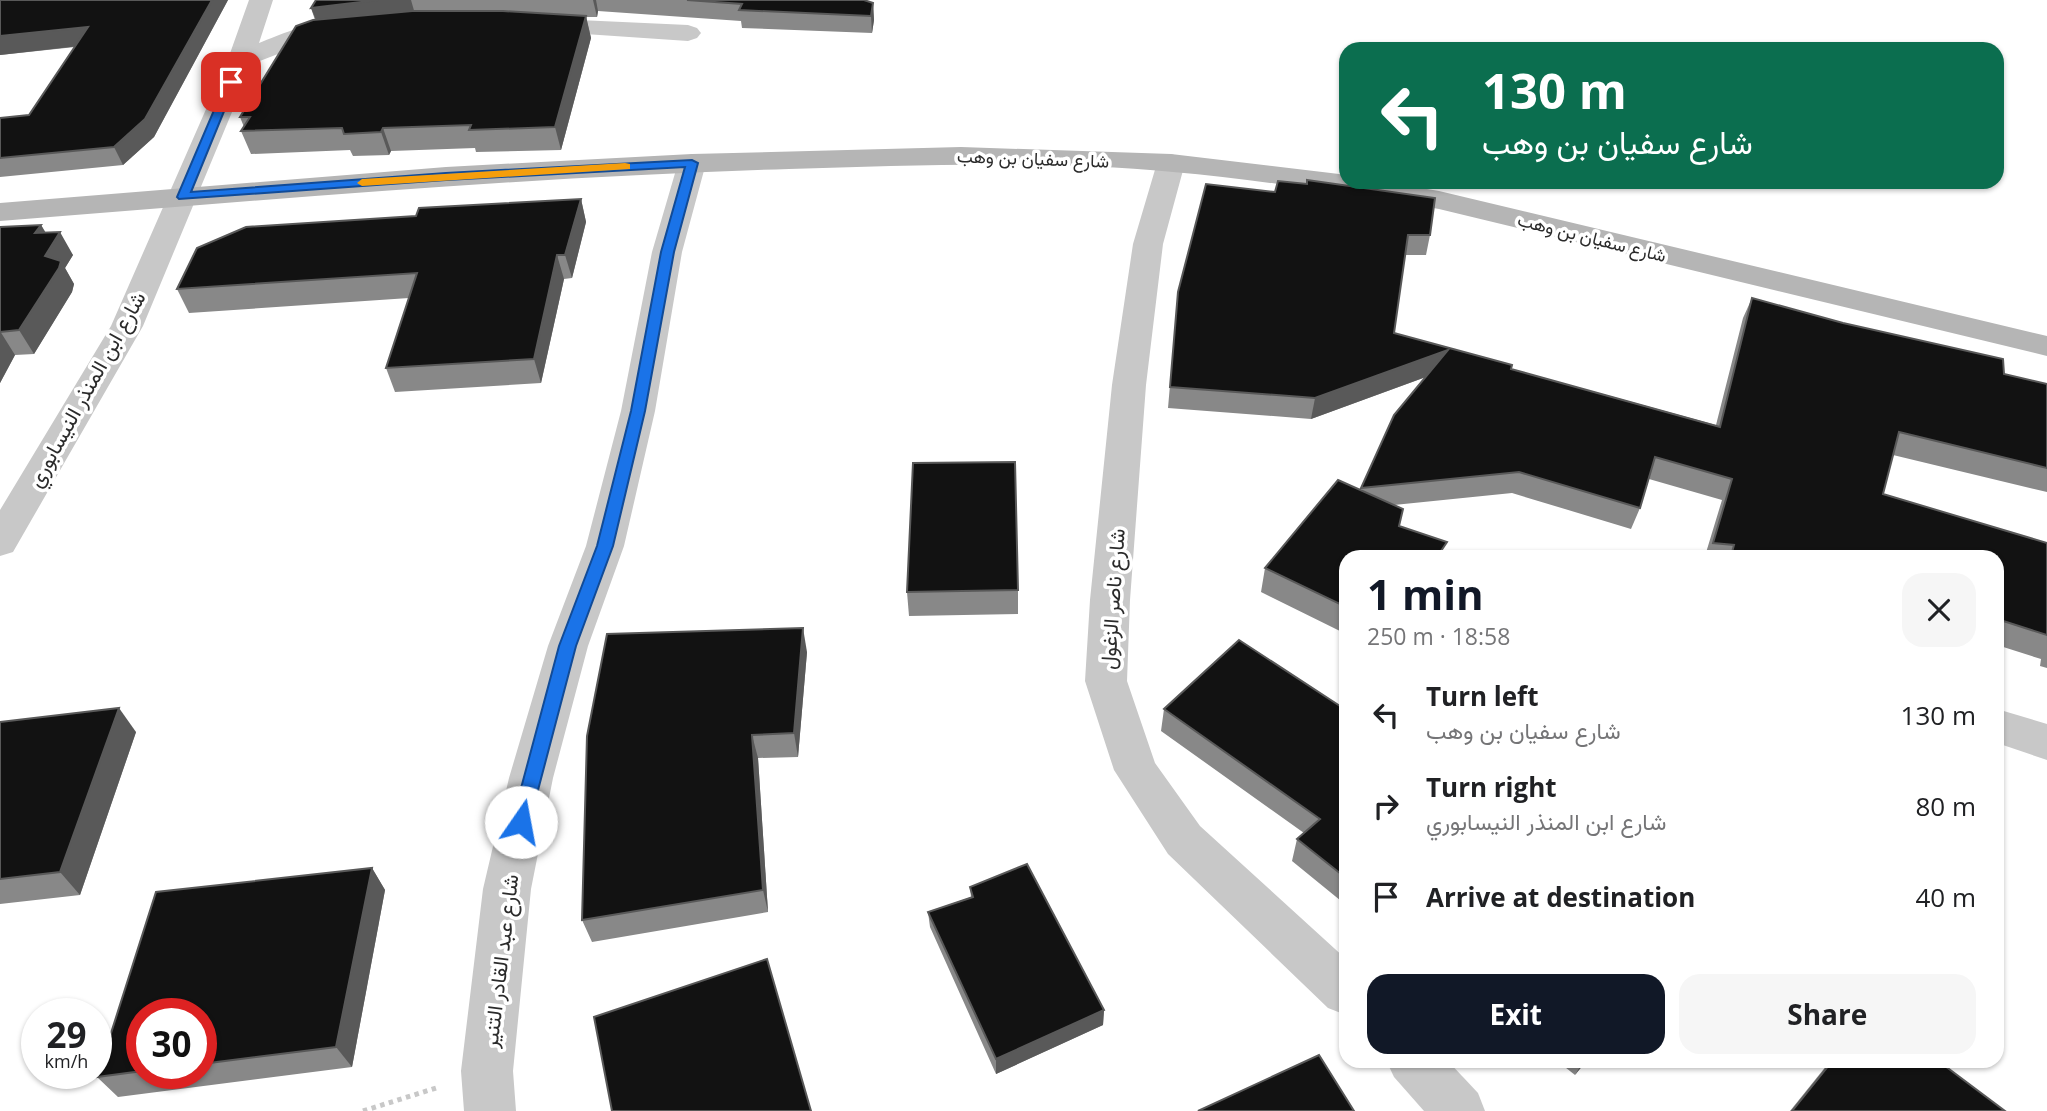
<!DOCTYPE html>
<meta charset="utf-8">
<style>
body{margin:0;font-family:"Open Sans",Vazirmatn,sans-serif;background:#f6f6f6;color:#202124;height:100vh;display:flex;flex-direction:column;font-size:26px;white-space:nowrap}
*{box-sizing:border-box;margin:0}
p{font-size:23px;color:#757577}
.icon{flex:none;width:38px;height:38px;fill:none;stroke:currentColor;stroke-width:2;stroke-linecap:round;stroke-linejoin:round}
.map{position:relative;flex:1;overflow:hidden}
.drawer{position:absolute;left:1339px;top:550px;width:665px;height:518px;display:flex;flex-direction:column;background:#fff;border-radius:21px;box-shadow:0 2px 5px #0004}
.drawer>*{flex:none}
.top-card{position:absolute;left:1339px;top:42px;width:665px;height:147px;border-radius:21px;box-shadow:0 2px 5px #0004;background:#0b6e4f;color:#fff;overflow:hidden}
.speed{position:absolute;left:21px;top:998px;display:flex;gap:14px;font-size:35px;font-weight:700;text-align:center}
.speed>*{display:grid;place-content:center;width:91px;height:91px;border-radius:50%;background:#fff;box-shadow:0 2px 5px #0004;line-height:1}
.speed small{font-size:18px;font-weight:400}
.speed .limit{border:10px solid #d22;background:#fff;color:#111}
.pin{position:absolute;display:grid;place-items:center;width:60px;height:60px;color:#fff;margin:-30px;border-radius:14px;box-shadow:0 4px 10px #0006}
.me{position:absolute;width:77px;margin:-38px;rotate:12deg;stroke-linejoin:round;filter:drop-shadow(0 0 5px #0008)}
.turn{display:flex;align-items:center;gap:24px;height:147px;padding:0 28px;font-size:32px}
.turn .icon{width:91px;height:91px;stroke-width:2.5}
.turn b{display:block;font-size:49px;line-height:60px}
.round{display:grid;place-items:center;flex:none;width:74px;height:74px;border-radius:21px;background:#f6f6f6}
.headline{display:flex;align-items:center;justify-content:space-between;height:119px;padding:0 28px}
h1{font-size:42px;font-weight:700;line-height:52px;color:#111827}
.primary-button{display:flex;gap:14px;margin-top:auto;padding:14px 28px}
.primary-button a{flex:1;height:80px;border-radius:21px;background:#111827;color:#fff;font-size:28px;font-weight:700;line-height:80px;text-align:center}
.primary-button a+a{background:#f6f6f6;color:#202124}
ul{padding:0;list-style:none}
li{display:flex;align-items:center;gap:21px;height:91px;padding:0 28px}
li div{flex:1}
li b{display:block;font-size:26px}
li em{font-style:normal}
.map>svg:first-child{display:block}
</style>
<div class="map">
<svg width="2047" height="1111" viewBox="0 0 2047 1111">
<rect width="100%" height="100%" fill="#fff"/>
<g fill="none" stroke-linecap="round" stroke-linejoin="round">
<path stroke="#c8c8c8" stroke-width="5" stroke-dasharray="4.5 4.5" stroke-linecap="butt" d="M363 1111 436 1088"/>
<g fill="#c8c8c8" fill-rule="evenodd">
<path d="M249 0H273L259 43C283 34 318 17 344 24L347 29 344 34 309 42 252 64 143 326 13 552 0 556V510L111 326 228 59Z"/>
<path d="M535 18 688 25 697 28 701 33 697 38 688 41 526 30 523 25 526 20Z"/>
<path d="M692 154 702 157 706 163 682 252 655 411 624 546 588 646 553 778 531 889 513 1071 516 1111H464L461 1071 483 889 509 778 548 646 586 546 621 411 652 252 678 163 682 157Z"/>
<path d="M1171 154 1181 157 1185 163 1163 244 1146 385 1130 600 1127 681 1155 763 1200 826 1346 959V1015L1328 1008 1168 854 1114 770 1085 681 1090 600 1112 385 1133 244 1157 163 1161 157Z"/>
<path d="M1997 709 2047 724V760L1997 743Z"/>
<path d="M1386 1060H1447L1478 1093 1485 1111H1424L1394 1077Z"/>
</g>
<path fill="#b5b5b5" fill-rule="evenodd" d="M961 147 1171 154 1339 174 1346 175V182H1385L1439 191 2047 336V356L1439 209C1351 194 1262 180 1173 172 1046 160 916 165 789 169 525 177 263 200 0 221V203L446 167 692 154Z"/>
</g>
<g fill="#888" fill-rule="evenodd">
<path d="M0 0H228L154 137 123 165 0 177V118L29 115 75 47 0 55Z"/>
<path d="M316 0H864L873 3 874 20 872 33 742 28 741 21 598 11 597 17H586L591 38 561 150 476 152 475 148 391 151 389 155 353 156 350 150 251 154 241 131 244 127 240 117 315 20 311 8Z"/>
<path d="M1206 184 1430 235 1426 255H1405L1394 333 1511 369 1716 425 1743 318 1752 298 2004 374 2047 384V492L1893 455 1883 494 2047 543V668L2040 666 2041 659 1997 645V556H1705L1722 500 1649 479 1640 508 1631 529 1512 493 1394 505 1346 556V634L1261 592 1265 568 1361 490 1426 377 1311 419 1168 408 1178 292Z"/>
<path d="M581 199 586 222 572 278 564 279 541 383 395 392 386 368 409 298 189 313 177 289 416 216Z"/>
<path d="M41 225 46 233 73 255 65 268 74 284 72 292 34 354 15 355 0 383V227Z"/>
<path d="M1018 590V614L909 616 907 592Z"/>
<path d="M807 652 798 757 758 758 768 912 592 942 582 920Z"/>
<path d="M1164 709 1346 710V905L1292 861 1297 839 1304 833 1161 731Z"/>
<path d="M0 722 136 732 80 895 0 904Z"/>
<path d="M372 868 385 890 352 1067 118 1097 97 1077 156 892ZM142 1013H201V1073H142Z"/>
<path d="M970 887 1104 1010 1103 1025 996 1074 930 927 928 912 971 897Z"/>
<path d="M1556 1060H1587L1575 1075Z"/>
<path d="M1831 1060H1937L2005 1111H1790Z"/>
</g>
<g fill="#595959">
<path d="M212 0H228L154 137 123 165 114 147Z"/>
<path d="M378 0H411L415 14 318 25 311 8Z"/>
<path d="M593 0H596L598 11 597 17Z"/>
<path d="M873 3 874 20 872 33 871 16Z"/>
<path d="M586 16 591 38 561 150 555 127Z"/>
<path d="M88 27 97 44 0 55V36Z"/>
<path d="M383 128 391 151 389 155 381 132Z"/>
<path d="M581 199 586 222 572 278 565 255Z"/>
<path d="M41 225 52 244 60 232 73 255 65 268 74 284 72 292 34 354 19 330 45 256 35 233Z"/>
<path d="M557 255 564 279 541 383 534 359Z"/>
<path d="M0 331 15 355 0 383Z"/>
<path d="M1448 350 1442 371 1311 419 1315 398Z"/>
<path d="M803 628 807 652 798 757 794 733Z"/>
<path d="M119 708 136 732 80 895 60 872Z"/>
<path d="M752 735 758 758 768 912 763 890Z"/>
<path d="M372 868 385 890 352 1067 336 1047Z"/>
<path d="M1104 1010 1103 1025 996 1074V1059Z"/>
<path d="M1584 1060H1587L1575 1075Z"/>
</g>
<g fill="#121212" stroke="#595959" stroke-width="2">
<path d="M0 0H212L145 119 114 147 0 158V118L29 115 88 27 0 36Z"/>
<path d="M316 0H378L311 8Z"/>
<path d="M687 0H864L873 3 871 16 739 10 742 4Z"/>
<path d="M412 11H503L586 16 555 127 469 130 471 125 383 128 381 132 344 134 342 128 241 131 250 117H240L296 26 313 20Z"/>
<path d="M1307 180 1435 198 1430 235H1408L1394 333 1512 365 1511 369 1720 427 1752 298 1843 323 2003 359 2004 374 2047 384V468L1899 432 1883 494 2047 543V635L1997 619V556H1731L1734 545 1713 543 1732 479 1655 457 1640 508 1519 472 1361 488 1394 415 1448 350 1315 398 1170 387 1178 292 1206 184 1275 192 1278 181 1307 184Z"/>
<path d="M581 199 565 255H557L534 359 386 368 417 273 177 289 197 248 246 227 416 216 419 208Z"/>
<path d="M41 225 35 233 60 232 45 256 61 261 59 268 19 330 0 332V227Z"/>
<path d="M1015 462 1018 590 907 592 913 463Z"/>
<path d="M1338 480 1403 509 1399 526 1447 542 1441 551 1453 556H1346V607L1265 568Z"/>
<path d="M803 628 794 733 752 735 763 890 582 920 587 736 607 634Z"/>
<path d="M1239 640 1346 710V878L1297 839 1320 819 1164 709Z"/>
<path d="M119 708 60 872 0 879V722Z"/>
<path d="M1027 864 1104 1010 996 1059 928 912 973 897 970 887Z"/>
<path d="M372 868 336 1047 201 1064V1013H142V1071L97 1077 156 892Z"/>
<path d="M767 959 811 1111H612L594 1017Z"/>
<path d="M1319 1055 1354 1111H1198Z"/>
<path d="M1833 1060H1937L2005 1111H1792Z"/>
</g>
<path fill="#1a73e8" stroke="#114b97" stroke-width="2" d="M231 78 236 82 191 192 446 173 692 160 698 163 674 252 645 411 613 546 576 646 528 828 521 830 515 828 512 822 559 646 597 546 631 411 661 252 685 167 446 180 179 199 177 197 226 82Z"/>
<path fill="#f59e0b" d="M625 163 630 164V169L362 186 357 183 362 179Z"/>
<g text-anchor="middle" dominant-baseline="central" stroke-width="7" stroke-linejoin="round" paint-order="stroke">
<g font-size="18" fill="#2b2b2b" stroke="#fff">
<text transform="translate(1033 158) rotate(2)">شارع سفيان بن وهب</text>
<text transform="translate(1592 237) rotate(14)">شارع سفيان بن وهب</text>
</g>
<g font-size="21" fill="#2b2b2b" stroke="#fff">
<text transform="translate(86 389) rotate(-61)">شارع ابن المنذر النيسابوري</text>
<text transform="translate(1112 599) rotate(-86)">شارع ناصر الزغول</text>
<text transform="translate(500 961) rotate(-83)">شارع عبد القادر التنير</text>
</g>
</g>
</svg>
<div class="speed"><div>29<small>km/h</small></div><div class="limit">30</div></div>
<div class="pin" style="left:231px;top:82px;background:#d93025"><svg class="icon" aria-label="arrive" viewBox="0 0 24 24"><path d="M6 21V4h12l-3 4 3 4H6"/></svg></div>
<svg class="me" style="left:521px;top:822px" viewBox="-20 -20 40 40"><circle r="19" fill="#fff"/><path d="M0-13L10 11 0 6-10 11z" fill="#1a73e8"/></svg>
<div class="top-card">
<div class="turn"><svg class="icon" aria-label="left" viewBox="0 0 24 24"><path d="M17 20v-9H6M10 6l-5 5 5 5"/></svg><div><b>130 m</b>شارع سفيان بن وهب</div></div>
</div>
<section class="drawer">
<div class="headline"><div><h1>1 min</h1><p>250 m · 18:58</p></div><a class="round"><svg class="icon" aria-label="close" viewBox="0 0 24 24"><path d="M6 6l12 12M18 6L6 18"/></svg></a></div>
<ul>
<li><svg class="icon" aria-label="left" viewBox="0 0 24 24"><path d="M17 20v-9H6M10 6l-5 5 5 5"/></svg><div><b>Turn left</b><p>شارع سفيان بن وهب</p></div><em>130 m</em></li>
<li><svg class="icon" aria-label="right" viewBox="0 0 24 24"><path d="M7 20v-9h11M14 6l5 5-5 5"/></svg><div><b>Turn right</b><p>شارع ابن المنذر النيسابوري</p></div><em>80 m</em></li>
<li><svg class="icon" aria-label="arrive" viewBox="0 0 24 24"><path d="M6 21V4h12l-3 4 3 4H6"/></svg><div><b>Arrive at destination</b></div><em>40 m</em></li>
</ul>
<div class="primary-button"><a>Exit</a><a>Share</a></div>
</section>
</div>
